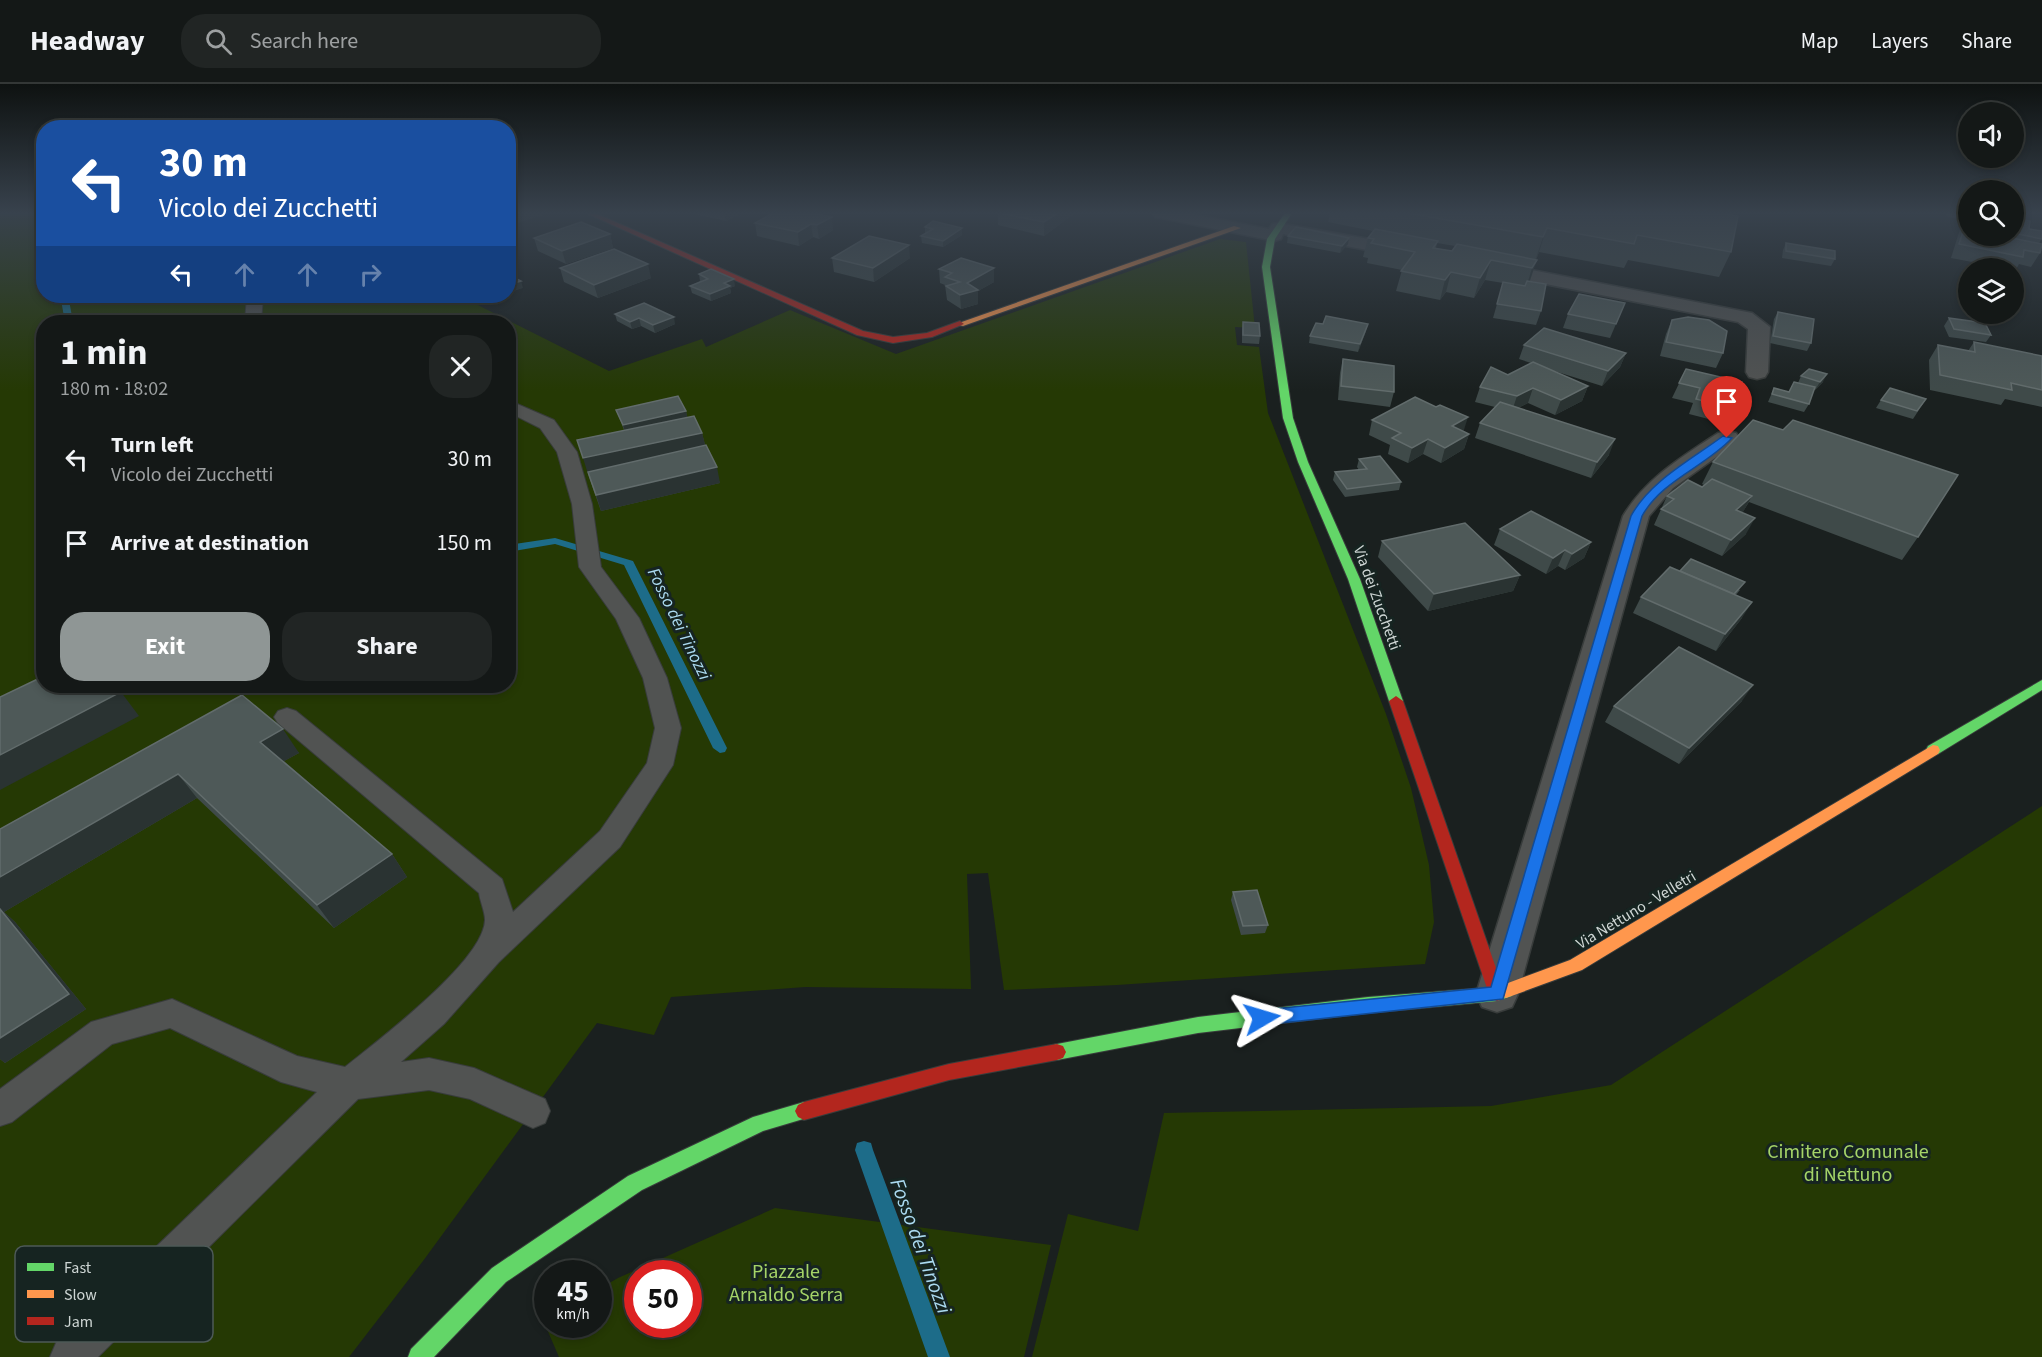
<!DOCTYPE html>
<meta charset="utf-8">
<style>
body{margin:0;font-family:"Source Sans 3",sans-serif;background:#212524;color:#f1f3f6;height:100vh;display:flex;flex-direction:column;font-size:22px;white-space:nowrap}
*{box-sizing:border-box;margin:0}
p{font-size:20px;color:#9da0a1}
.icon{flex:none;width:33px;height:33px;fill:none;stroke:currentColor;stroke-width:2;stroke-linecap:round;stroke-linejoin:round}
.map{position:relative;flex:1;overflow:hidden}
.side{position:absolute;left:36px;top:231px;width:480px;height:378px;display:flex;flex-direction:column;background:#141817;border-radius:24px;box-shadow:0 3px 9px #0003,0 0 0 2px #333736}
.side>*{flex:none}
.top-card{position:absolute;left:36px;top:36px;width:480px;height:183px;border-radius:24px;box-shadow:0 3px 9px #0003,0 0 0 2px #333736;background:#1a4fa0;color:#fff;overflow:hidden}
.tools{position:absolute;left:1958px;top:18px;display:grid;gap:12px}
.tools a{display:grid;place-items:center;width:66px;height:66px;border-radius:50%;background:#141817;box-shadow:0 3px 9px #0003,0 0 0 2px #333736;font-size:30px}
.speed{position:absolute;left:534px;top:1176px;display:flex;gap:12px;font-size:30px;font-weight:700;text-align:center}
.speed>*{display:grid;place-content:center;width:78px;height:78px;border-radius:50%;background:#141817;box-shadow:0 3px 9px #0003,0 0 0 2px #333736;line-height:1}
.speed small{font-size:15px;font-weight:400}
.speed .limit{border:9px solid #d22;background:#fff;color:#111}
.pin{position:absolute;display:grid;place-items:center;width:51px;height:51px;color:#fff;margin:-62px -26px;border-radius:50% 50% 50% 0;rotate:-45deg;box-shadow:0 0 6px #0007}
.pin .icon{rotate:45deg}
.me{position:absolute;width:66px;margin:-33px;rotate:83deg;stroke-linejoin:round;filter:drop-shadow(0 0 4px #0008)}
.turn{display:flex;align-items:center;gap:21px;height:126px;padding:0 24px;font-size:27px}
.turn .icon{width:78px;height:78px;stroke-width:2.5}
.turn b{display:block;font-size:42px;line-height:51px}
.lanes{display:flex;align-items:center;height:57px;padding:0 24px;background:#0003;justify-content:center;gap:30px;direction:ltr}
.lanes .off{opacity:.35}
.round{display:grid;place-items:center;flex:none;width:63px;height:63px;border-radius:24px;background:#212524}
.summary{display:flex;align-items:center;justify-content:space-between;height:102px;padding:0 24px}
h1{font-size:36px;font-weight:700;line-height:45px}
.cta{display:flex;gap:12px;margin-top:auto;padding:12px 24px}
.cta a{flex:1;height:69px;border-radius:24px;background:#8f9695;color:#fff;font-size:24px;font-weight:700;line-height:69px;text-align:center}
.cta a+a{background:#212524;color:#f1f3f6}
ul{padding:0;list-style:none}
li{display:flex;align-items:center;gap:18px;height:84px;padding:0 24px}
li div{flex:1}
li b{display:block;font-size:22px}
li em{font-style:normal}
header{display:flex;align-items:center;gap:36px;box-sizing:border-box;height:84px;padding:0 30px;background:#141817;border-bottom:2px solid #333736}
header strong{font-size:28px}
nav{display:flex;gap:33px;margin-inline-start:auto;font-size:21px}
.search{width:420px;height:54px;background:#212524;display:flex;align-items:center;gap:15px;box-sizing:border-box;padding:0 21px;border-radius:24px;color:#9da0a1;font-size:22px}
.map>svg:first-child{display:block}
</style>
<header>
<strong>Headway</strong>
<div class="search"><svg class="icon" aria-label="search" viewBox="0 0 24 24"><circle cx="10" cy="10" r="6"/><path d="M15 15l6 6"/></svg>Search here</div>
<nav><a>Map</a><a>Layers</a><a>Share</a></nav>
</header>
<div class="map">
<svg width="2042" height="1273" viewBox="0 0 2042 1273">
<rect width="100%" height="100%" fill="#1a201f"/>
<g fill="#253904" fill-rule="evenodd">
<path d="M0 129H43L44 212H460L609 287 702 255 706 263 790 226 896 270 1220 155 1246 158 1255 244 1235 243 1237 261 1259 263 1268 329 1386 630 1411 704 1429 781 1434 838 1425 880 1117 901 1004 906 988 789 967 790 971 905 805 903 671 913 654 951 597 939 423 1177 349 1273H0ZM44 238H508V602H44Z"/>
<path d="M2042 722V1273H1032L1068 1130 1138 1147 1164 1029 1491 1022 1611 1001Z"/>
<path d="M775 1124 1051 1161 1024 1273H559L543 1236 547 1233 548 1240H598L599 1205 618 1194ZM638 1190H688V1240H638Z"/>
</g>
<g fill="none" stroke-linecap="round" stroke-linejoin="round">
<g fill="#1d6c89" fill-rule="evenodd">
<path d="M63 212H71L69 216 73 238H65L61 216Z"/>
<path d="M555 454 633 477 727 664 725 668 720 669 713 664 624 481 555 460 508 468V461Z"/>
<path d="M864 1057 871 1059 873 1066 950 1273H928L855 1066 857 1059Z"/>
</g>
<defs>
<g id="lane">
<path d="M1946 129H1968V136L1948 132Z"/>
<path d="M247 212H263L261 238H245Z"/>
<path d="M508 316 554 336 577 368 592 420 601 483 639 534 667 594 681 644 673 681 620 763 499 878 444 940 401 978 429 974 474 984 545 1015 550 1027 545 1039 533 1044 470 1015 429 1006 358 1015 98 1273H50L56 1259 317 1008 281 998 170 944 112 960 12 1038 0 1042V1005L91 938 172 915 297 972 345 983C377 957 484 877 485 836 485 828 480 817 479 809L278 639 274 633 278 627 287 624 296 627 502 795 513 828 600 747 647 679 655 644 643 594 616 535 579 483 572 420 557 368 540 344 508 328Z"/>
</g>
<g id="street">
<path d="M1152 129H1187L1269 145 1272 140 1278 139 1409 162 1416 164 1419 168 1416 172 1409 174 1283 150 1281 155 1274 157 1161 134 1155 133Z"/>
<path d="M1486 177 1752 229 1770 243 1768 288 1765 293 1757 295 1749 293 1746 288 1748 245 1738 238 1479 187 1476 183 1479 179Z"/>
<path d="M1727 347 1736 349 1739 354 1736 359 1673 404 1649 432 1518 910 1512 923 1497 928 1482 923 1476 910 1623 432C1646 394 1682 373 1718 349Z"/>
</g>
<g id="fast">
<path d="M1285 129H1292L1275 155 1270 183 1293 334 1308 378 1360 495 1403 617 1396 622 1389 617 1348 495 1298 378 1283 334 1262 183 1267 155Z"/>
<path d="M2042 596V606L1938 670H1928L1926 666 1928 662Z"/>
<path d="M1506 900 1512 902 1514 907 1512 912 1497 917 1368 929 1198 949 1057 976 1051 974 1048 968 1051 962 1057 960 1198 933 1368 913 1497 903Z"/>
<path d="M804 1018 810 1021 813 1027 810 1033 763 1047 642 1106 506 1198 434 1273H408L411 1265 492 1184 628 1092 753 1033Z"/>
</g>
<g id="slow">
<path d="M1234 142 1241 144 963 242 956 240Z"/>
<path d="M1933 661 1938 662 1940 666 1938 670 1582 886 1506 914 1500 912 1498 907 1500 902 1570 876Z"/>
</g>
<g id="jam">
<path d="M586 129H595L863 247 893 253 927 249 960 237 964 240 932 253 893 259 857 251Z"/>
<path d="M1396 612 1403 617 1505 910 1503 915 1497 917 1491 915 1489 910 1389 617Z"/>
<path d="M1057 960 1063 962 1066 968 1063 974 1057 976 949 996 804 1036 798 1033 795 1027 798 1021 804 1018 949 980Z"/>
</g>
</defs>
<use href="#lane" stroke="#383c3b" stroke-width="2"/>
<use href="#street" stroke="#383c3b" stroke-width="3"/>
<use href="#fast" stroke="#383c3b" stroke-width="2"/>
<use href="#slow" stroke="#383c3b" stroke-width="2"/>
<use href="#jam" stroke="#383c3b" stroke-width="2"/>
<use href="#lane" fill="#515352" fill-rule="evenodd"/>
<use href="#street" fill="#515352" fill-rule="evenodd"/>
<use href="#fast" fill="#63d668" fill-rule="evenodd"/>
<use href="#slow" fill="#ff974d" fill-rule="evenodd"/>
<use href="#jam" fill="#b3261e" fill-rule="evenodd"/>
</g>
<g fill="#3f4a49" fill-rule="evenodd">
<path d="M690 129H742L726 137Z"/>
<path d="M773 129 833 146 819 155 813 153 799 162 757 152 755 139Z"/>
<path d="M998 129H1075L1044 152 998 141Z"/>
<path d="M1330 129H1720L1731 168 1719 193 1628 176 1624 184 1539 168 1536 176 1530 197 1541 227 1536 241 1493 234 1503 199 1485 196 1474 214 1446 208 1440 216 1396 207 1402 186 1367 179 1368 174 1363 173 1368 154 1373 147 1328 138ZM1437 159 1455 162 1452 167 1436 164Z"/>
<path d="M1968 129V152L2013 134 2042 155 2039 159 2040 169 2031 183 2019 180 2015 187 2013 186V184H2004L1951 174 1962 139Z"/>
<path d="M925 143 962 151 943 163 922 159 921 152 925 149Z"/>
<path d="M610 150 613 164 566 180 538 167 534 154Z"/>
<path d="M1288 152 1348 160 1340 169 1287 159Z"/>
<path d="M1786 159 1835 175 1831 182 1782 174 1783 166Z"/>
<path d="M832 174H910L874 198 834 188Z"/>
<path d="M560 184 651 194 598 214 564 198Z"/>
<path d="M939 185 994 198 978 207V220L961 225 947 216 945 201 940 199Z"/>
<path d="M699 190 735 202 730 204 731 209 711 217 692 209 690 202 700 197Z"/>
<path d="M1625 219 1610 254 1563 244 1568 230Z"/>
<path d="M1778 228 1811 259 1807 267 1770 259 1774 235Z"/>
<path d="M615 230 675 240 655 249 641 242 632 245 617 237Z"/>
<path d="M1949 234 1991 251 1986 258 1949 253 1944 242Z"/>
<path d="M1672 236 1723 269 1716 284 1660 272 1666 250Z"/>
<path d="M1243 238 1260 252 1259 260 1242 259V245Z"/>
<path d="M1366 247 1358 268 1309 259 1310 252Z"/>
<path d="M1974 258 2042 272V323L2005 315 2001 321 1930 306 1929 276 1938 261 1968 267Z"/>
<path d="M1524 261 1626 269 1620 283 1602 302 1551 286 1588 302 1582 317 1555 331 1528 319 1518 324 1609 371 1591 394 1475 354 1480 339 1495 323 1475 318 1480 303 1531 279 1519 275Z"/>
<path d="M1343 275 1394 308 1390 323 1338 316 1340 289Z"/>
<path d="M1686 285 1732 324 1724 339 1689 330 1693 319 1672 314Z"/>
<path d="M1801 292 1823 298 1815 306 1814 305 1809 320 1804 328 1768 318 1774 304 1789 308 1794 298 1798 299Z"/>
<path d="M1926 315 1913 335 1876 324 1881 316Z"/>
<path d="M616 326 686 327 687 333 702 349 705 361 720 399 601 427 588 390 624 346Z"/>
<path d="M1372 336 1464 347 1469 350 1464 365 1441 379 1423 370 1408 379 1388 370 1390 361 1369 351Z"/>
<path d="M1359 375 1401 398 1399 406 1345 413 1333 396 1335 388 1359 386 1357 383Z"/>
<path d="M1713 378 1918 453 1902 476 1749 418 1742 429 1746 450 1722 472 1654 441 1667 412 1702 403 1704 401 1702 400Z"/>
<path d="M1500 445 1591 458 1584 474 1565 486 1558 482 1546 490 1494 461Z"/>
<path d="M1382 457 1520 491 1513 507 1428 527 1378 473Z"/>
<path d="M1680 487 1740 506 1736 511 1742 534 1716 567 1633 529 1641 513Z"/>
<path d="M242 611 299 669 284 677 392 770 407 793 334 844 197 714 4 828 15 838 86 925 5 979 0 975V745Z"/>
<path d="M1742 617 1679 680 1605 638 1614 622Z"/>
<path d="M1233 808 1268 841 1265 849 1241 851 1231 816Z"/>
</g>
<g fill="#2a3332">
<path d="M508 129H550L508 142Z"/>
<path d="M724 129H742L726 137Z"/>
<path d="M1058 129H1075L1044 152V138Z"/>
<path d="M832 133 833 146 819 155 817 141Z"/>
<path d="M811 140 813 153 799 162 798 148Z"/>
<path d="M962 144V151L943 163V157Z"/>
<path d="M1547 144 1539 168 1535 177 1543 153Z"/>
<path d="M610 150 613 164 566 180 562 167Z"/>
<path d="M1349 154 1348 160 1340 169 1342 162Z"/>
<path d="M909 161 910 174 874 198 873 184Z"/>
<path d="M1491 176 1485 196 1474 214 1480 194Z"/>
<path d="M1537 176 1530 196 1526 204 1532 184Z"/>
<path d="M648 180 651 194 598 214 594 201Z"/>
<path d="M994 184V198L978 207V220L961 225 960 211 967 199Z"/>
<path d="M1451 188 1446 208 1440 216 1445 196Z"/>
<path d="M734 195 735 202 730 204 731 209 711 217 710 210 724 199Z"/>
<path d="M521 197 523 204 508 209V201Z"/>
<path d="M674 233 675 240 655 249 653 241Z"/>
<path d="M639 234 641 242 632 245 630 238Z"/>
<path d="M1368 240 1366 247 1358 268 1360 260Z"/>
<path d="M1626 269 1620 283 1602 302 1608 287Z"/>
<path d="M1827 290 1823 298 1815 306 1820 298Z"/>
<path d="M1588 302 1582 317 1555 331 1561 316Z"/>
<path d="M1533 304 1528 319 1512 327 1517 312Z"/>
<path d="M686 327 688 335 625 349 623 341Z"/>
<path d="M1468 333 1463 349 1452 342Z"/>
<path d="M702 349 706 364 588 390 583 374Z"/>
<path d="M1469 350 1464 365 1441 379 1445 364Z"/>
<path d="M1428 355 1423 370 1408 379 1412 364Z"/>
<path d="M1615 355 1609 371 1591 394 1597 378Z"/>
<path d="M717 383 720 399 601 427 596 411Z"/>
<path d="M1752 412 1743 428 1727 442 1736 426Z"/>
<path d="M1755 434 1746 450 1722 472 1731 456Z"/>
<path d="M1591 458 1584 474 1565 486 1572 470Z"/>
<path d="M1565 466 1558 482 1546 490 1553 474Z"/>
<path d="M1520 491 1513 507 1428 527 1434 510Z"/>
<path d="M1752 518 1742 534 1716 567 1725 550Z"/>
<path d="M1753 601 1742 617 1679 680 1689 664Z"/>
<path d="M121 608 139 632 0 706V671Z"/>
<path d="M283 645 299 669 277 681 260 658Z"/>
<path d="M178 690 197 714 4 828 15 838 86 925 5 979 0 975V793Z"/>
<path d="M392 770 407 793 334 844 317 821Z"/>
</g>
<g fill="#4e5958" stroke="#626c6c" stroke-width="1.5">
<path d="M773 129H813L832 133 817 141 811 140 798 148 755 139Z"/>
<path d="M999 129H1058L1044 138Z"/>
<path d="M1408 129H1720L1738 132 1731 168 1637 151 1634 160 1547 144 1543 153Z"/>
<path d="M1968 132V152H2013L2012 154 2042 160 2040 169 2024 166 2023 173 1959 160Z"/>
<path d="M2013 134 2030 137 2029 145 2042 147V155L2013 149V150Z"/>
<path d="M933 137 962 144 943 157 921 152 933 145 925 143Z"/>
<path d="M581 138 610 150 562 167 534 154Z"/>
<path d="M1296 143 1349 154 1342 162 1288 152Z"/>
<path d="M1375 145 1438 157 1433 164 1452 167 1457 160 1537 176 1532 184 1491 176 1480 194 1451 188 1445 196 1401 187 1415 168 1371 159 1374 155 1368 154Z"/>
<path d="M869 152 909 161 873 184 832 174Z"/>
<path d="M1786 159 1835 167V175L1786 167Z"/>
<path d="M614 165 648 180 594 201 560 184Z"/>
<path d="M961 174 994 184 967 199 978 206 960 211 946 202 960 198 945 193 952 189 939 185Z"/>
<path d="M711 185 734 195 724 199 730 202 710 210 690 202 708 195 699 190Z"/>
<path d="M508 191H509L521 197 508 201Z"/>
<path d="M1527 197 1546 200 1541 227 1497 220 1503 198 1525 202Z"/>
<path d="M1579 210 1625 219 1616 240 1568 230Z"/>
<path d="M644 219 674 233 653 241 639 234 630 238 615 230Z"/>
<path d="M1778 228 1814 235 1811 259 1773 252Z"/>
<path d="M1326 232 1368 240 1360 260 1310 252 1316 239 1323 240Z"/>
<path d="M1688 233 1709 236 1727 247 1723 269 1666 258 1672 236Z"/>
<path d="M1949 234 1985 239 1991 251 1954 245Z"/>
<path d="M1243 238 1259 239 1260 252 1243 251Z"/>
<path d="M1544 244 1626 269 1608 287 1524 261Z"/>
<path d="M1974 258 2042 272V306L2011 299 2012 306 1940 291 1938 261 1975 268Z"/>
<path d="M1343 275 1394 282V308L1341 302Z"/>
<path d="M1533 278 1588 302 1561 316 1533 304 1517 312 1480 303 1491 283 1508 291Z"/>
<path d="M1686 285 1742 298 1732 324 1696 315 1700 304 1679 299Z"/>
<path d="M1809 285 1827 290 1820 298 1801 292Z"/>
<path d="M1794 298 1815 303 1809 320 1772 310 1774 304 1789 308Z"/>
<path d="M1890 304 1926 315 1917 327 1881 316Z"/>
<path d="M678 312 686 327 623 341 616 326Z"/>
<path d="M1415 313 1436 323 1440 321 1468 333 1452 342 1469 350 1445 364 1428 355 1412 364 1392 354 1401 349 1372 336Z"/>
<path d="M1500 318 1615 355 1597 378 1480 339Z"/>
<path d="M694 332 702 349 583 374 577 356Z"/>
<path d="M1753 336 1783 346 1793 336 1958 391 1918 453 1713 378Z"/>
<path d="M706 361 717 383 596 411 588 388Z"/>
<path d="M1380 372 1401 398 1347 405 1335 388 1367 385 1359 375Z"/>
<path d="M1712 395 1752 412 1736 426 1755 434 1731 456 1661 425 1674 415 1667 412 1688 396 1702 403Z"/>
<path d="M1531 427 1591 458 1572 470 1565 466 1553 474 1500 445Z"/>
<path d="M1465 439 1520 491 1434 510 1382 457Z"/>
<path d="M1691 475 1745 498 1734 510 1680 487Z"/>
<path d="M1670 483 1752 518 1725 550 1641 513Z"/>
<path d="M1679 563 1753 601 1689 664 1614 622Z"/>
<path d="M44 592V602H113L121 608 0 671V613Z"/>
<path d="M242 611 283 645 260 658 392 770 317 821 178 690 0 793V745Z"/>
<path d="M1257 806 1268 841 1243 842 1233 808Z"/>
<path d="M0 825 69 910 0 954Z"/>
</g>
<linearGradient id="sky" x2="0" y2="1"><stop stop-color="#0e1211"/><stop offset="0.42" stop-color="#38424d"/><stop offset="1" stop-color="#38424d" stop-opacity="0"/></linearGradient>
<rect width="2042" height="307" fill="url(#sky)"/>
<path fill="#1a73e8" stroke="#114b97" stroke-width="1.5" d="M1723 352 1732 354C1705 383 1662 396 1642 432L1503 915 1262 941 1256 939 1253 934 1256 928 1262 926 1491 903 1631 432C1650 397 1691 376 1723 352Z"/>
<g text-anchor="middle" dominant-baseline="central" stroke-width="6" stroke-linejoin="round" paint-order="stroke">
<g font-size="16" fill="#ced6d4" stroke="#162421">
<text transform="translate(1377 514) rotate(70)">Via dei Zucchetti</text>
<text transform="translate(1636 826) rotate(-31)">Via Nettuno - Velletri</text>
</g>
<g font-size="18" font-style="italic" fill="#abdaf0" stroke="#162421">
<text transform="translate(679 540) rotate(64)">Fosso dei Tinozzi</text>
</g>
<g font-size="20" fill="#a5d468" stroke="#162421">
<text x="1848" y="1068">Cimitero Comunale<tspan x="1848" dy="23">di Nettuno</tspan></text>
<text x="786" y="1188">Piazzale<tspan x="786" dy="23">Arnaldo Serra</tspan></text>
</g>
<g font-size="21" font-style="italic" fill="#abdaf0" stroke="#162421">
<text transform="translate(921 1162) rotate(70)">Fosso dei Tinozzi</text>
</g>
</g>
<rect x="15" y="1162" width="198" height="96" rx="9" fill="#162421" stroke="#4d5957" stroke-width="1.5"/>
<rect x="27" y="1179" width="27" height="8" fill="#63d668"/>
<rect x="27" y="1206" width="27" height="8" fill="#ff974d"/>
<rect x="27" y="1233" width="27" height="8" fill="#b3261e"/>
<g font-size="16" fill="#ced6d4">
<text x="64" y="1189">Fast</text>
<text x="64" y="1216">Slow</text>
<text x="64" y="1243">Jam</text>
</g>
</svg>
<div class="tools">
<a><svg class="icon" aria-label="sound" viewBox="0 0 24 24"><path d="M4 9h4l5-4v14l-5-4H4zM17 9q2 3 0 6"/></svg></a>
<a><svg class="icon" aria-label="search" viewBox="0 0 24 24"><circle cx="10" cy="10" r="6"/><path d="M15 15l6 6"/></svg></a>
<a><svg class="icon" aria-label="layers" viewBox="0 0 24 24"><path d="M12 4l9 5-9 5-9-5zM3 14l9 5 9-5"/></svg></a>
</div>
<div class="speed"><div>45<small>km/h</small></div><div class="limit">50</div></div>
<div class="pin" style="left:1727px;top:354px;background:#d93025"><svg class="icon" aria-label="arrive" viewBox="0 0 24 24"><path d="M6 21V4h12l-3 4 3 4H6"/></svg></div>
<svg class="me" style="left:1262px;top:934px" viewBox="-20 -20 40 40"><path d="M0-17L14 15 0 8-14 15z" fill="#1a73e8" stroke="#fff" stroke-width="4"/></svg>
<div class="top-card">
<div class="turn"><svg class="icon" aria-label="left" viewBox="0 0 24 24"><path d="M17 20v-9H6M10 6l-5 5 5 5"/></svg><div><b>30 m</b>Vicolo dei Zucchetti</div></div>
<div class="lanes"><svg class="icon" aria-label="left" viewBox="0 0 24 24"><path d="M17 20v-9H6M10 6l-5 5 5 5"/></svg><svg class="icon off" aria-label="ahead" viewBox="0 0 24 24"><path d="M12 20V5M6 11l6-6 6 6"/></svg><svg class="icon off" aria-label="ahead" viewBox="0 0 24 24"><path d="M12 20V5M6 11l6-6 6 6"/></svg><svg class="icon off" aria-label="right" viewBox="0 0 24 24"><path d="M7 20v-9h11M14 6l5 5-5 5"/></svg></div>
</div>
<section class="side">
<div class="summary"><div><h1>1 min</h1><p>180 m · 18:02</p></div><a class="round"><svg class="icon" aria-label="close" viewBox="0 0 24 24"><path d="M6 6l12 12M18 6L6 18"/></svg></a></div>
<ul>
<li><svg class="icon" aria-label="left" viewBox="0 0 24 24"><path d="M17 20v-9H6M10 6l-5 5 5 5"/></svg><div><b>Turn left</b><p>Vicolo dei Zucchetti</p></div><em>30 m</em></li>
<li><svg class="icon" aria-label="arrive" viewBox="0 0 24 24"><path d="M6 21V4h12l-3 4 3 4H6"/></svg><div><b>Arrive at destination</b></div><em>150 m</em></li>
</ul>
<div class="cta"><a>Exit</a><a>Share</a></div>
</section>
</div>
